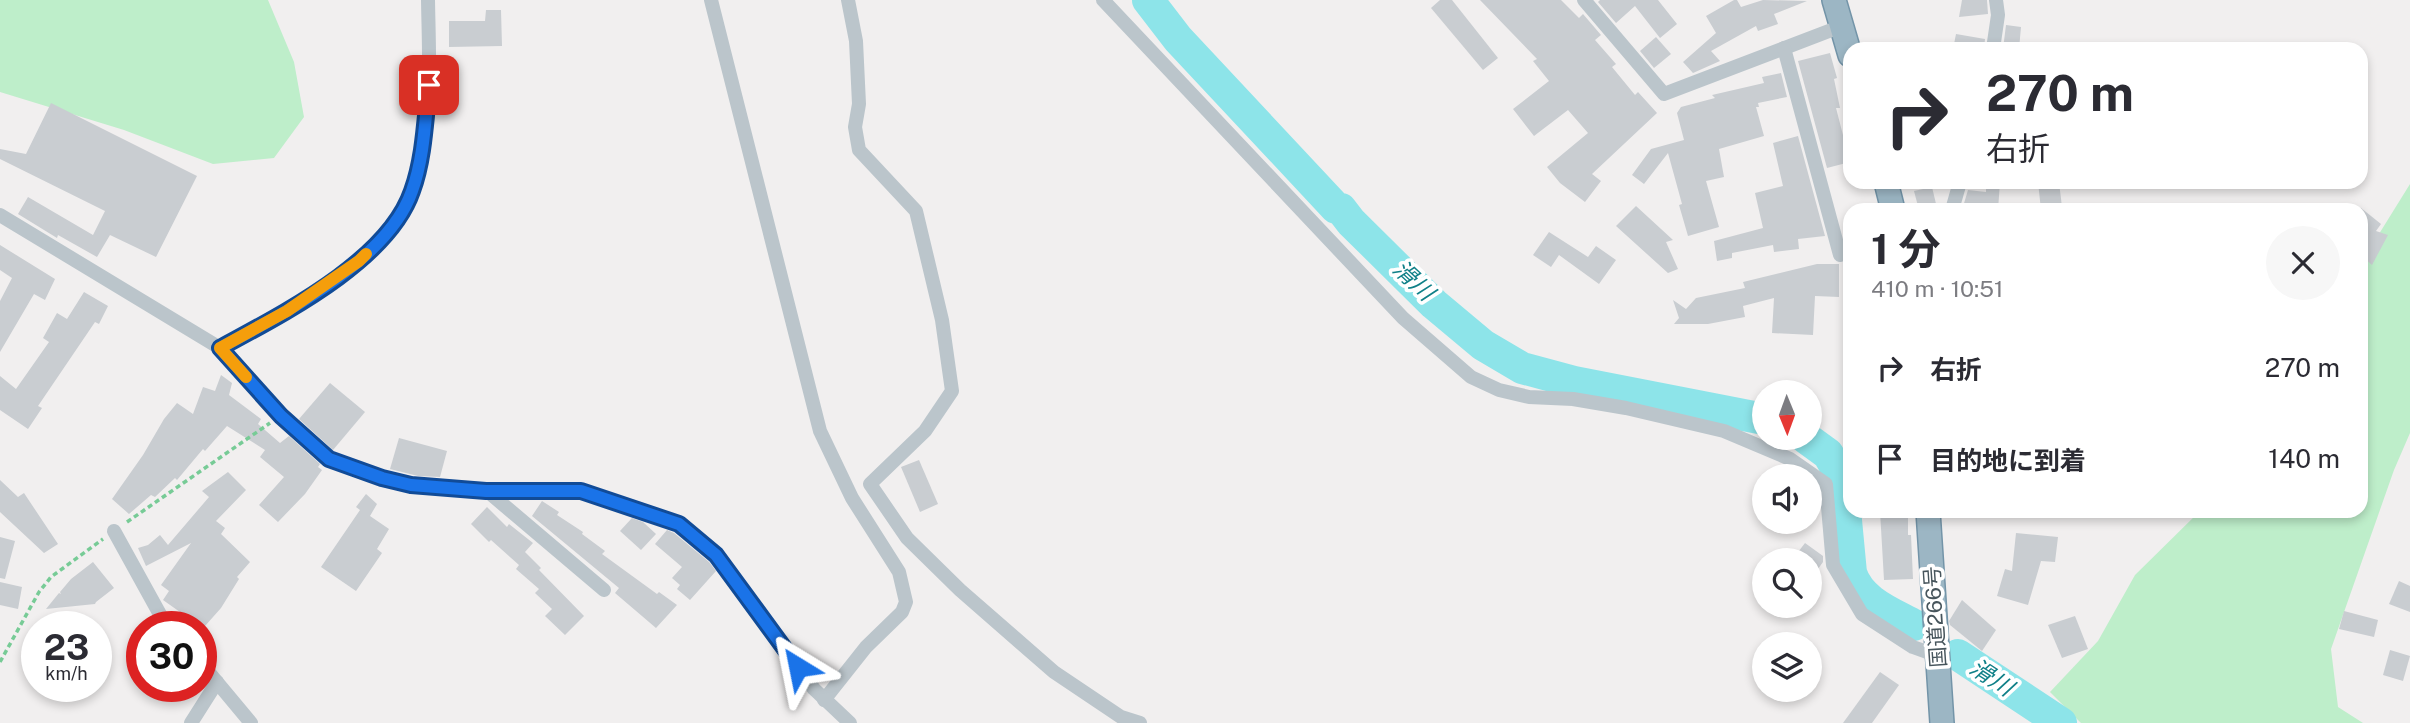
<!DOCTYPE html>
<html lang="ja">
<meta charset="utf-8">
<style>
body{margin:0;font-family:"Public Sans","Noto Sans JP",sans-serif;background:#f7f7f7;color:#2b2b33;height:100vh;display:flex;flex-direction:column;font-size:26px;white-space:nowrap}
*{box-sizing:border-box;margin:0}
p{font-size:23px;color:#7c7c81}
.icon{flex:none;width:38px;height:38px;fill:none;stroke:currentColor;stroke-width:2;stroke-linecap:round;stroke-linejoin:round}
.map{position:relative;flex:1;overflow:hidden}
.panel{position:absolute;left:1843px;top:203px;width:525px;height:315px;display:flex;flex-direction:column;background:#fff;border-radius:21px;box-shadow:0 4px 10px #0003}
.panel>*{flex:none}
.guide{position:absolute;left:1843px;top:42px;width:525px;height:147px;border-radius:21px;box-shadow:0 4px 10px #0003;background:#fff;color:#2b2b33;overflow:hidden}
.needle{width:46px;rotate:179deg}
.tools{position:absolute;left:1752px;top:380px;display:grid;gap:14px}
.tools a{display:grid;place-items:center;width:70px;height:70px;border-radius:50%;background:#fff;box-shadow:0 4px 10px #0003;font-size:35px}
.speed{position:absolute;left:21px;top:611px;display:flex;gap:14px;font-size:35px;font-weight:700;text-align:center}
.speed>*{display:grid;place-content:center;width:91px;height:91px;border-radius:50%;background:#fff;box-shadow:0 4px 10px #0003;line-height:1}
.speed small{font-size:18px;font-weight:400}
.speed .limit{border:10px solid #d22;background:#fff;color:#111}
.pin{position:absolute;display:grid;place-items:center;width:60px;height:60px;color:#fff;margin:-30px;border-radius:14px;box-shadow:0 4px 10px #0006}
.me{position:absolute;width:77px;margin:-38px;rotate:325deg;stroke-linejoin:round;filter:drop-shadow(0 0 5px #0008)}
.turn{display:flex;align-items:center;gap:24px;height:147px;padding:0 28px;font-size:32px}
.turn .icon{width:91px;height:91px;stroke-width:2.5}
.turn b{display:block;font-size:49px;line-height:60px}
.round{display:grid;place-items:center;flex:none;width:74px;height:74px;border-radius:37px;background:#f7f7f7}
.overview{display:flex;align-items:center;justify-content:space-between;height:119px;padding:0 28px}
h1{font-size:42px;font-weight:700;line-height:52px}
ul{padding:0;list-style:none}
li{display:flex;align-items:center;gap:21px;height:91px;padding:0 28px}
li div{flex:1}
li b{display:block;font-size:26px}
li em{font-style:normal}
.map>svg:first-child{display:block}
</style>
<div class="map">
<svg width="2410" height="723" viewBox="0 0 2410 723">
<rect width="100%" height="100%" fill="#f1efef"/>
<g fill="#beeeca">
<path d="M0 0H268L294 62 304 117 274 158 213 164 124 130 0 92Z"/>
<path d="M2410 184V433L2394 470 2331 649 2338 707 2363 723H2081L2050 692 2098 641 2135 575 2200 511H2361V263Z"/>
</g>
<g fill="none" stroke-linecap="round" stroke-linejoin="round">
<g stroke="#8de4e9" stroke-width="32">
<path d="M1148 0 1178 39 1336 208 1341 209 1351 222 1434 304 1483 345 1522 368 1574 382 1764 419"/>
<path d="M1806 438 1828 454 1842 478 1851 573C1860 601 1890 612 1914 625"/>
<path d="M1958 655 2061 723"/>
</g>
</g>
<g fill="#c9cdd1">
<path d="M1440 0H1452L1498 58 1483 70 1431 8Z"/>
<path d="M1480 0H1561L1579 18 1583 14 1601 35 1595 40 1616 64 1612 67 1635 95 1638 92 1657 113 1592 174 1601 181 1585 202 1560 183 1547 167 1588 133 1568 110 1534 136 1513 109 1549 81 1533 61 1537 59Z"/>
<path d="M1600 0H1658L1677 24 1660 38 1635 6 1616 23 1598 2Z"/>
<path d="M1734 0H1737L1741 7 1763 0 1807 1 1774 14 1778 24 1758 31 1756 26 1711 51 1720 61 1693 73 1683 62 1716 33 1706 16Z"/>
<path d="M1962 0H1987L1988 14 1959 17Z"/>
<path d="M486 10H501L502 46 449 47V21H485Z"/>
<path d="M2006 25 2021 27 2019 49H2003Z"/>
<path d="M1956 34 1985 39 1984 49H1953Z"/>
<path d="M1656 37 1671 54 1654 68 1640 51Z"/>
<path d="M1830 53 1837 78 1834 79 1840 108H1836L1850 162 1827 168 1798 61Z"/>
<path d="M1781 73 1787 97 1758 103 1759 107H1756L1764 136 1719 149 1724 177 1706 181 1719 227 1688 236 1679 205 1682 204 1668 153 1644 184 1632 175 1651 149 1684 140 1677 113 1681 107 1715 98 1712 95 1764 83 1762 77Z"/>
<path d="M51 103 197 176 156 257 110 235 97 257 58 235 57 238 18 214 28 197 93 235 105 211 0 159V149L26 154Z"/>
<path d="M1798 136 1825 236 1798 239 1799 249 1774 252 1773 245 1732 253V258L1717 261 1714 241 1763 228 1755 193 1783 186 1773 143Z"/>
<path d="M1986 182H2000L1998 210H1962L1968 190 1986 192Z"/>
<path d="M2038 182H2059L2062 207 2041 210Z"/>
<path d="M1932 187 1937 208 1919 210 1914 191Z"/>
<path d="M1636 206 1673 240 1666 242 1678 269 1668 273 1616 226Z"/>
<path d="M2361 208 2381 224 2376 231 2388 235 2372 265 2361 255Z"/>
<path d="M1549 232 1588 257 1596 246 1616 260 1599 284 1559 255 1551 267 1533 255Z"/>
<path d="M0 245 55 279 45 300 34 294 0 352V301L12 278 0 270Z"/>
<path d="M1817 264H1839V297L1815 296 1813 335 1772 333 1774 298 1743 306 1745 317 1708 324H1674L1679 318 1673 300 1686 309 1696 298 1745 288 1743 282Z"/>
<path d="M84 292 108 306 99 324 95 322 38 406 42 408 28 429 0 410V376L16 389 49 342 43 338 57 313 67 319Z"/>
<path d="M221 375 232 383 229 395 261 419 258 424 280 443 289 436 320 464 318 467 322 470 305 494 278 522 259 505 284 477 260 457 265 450 227 426 205 451 203 449 177 480 175 478 155 497 151 495 129 514 112 499 143 455 164 419 177 403 193 414 203 387 215 391Z"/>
<path d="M330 383 365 412 333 450 299 419Z"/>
<path d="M399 438 447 451 440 477 418 476 390 469Z"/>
<path d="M919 460 938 504 920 512 901 467Z"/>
<path d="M228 472 246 490 216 521 225 528 221 534 250 562 237 577 239 579 221 608 205 626H180L175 618 180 612 163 600 169 591 161 585 191 543 146 566 138 548 148 545 160 535 168 545 209 497 202 491Z"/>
<path d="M0 480 18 497 24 493 58 544 44 553 0 512Z"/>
<path d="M366 494 377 504 370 516 389 529 377 549 382 553 356 591 321 567 360 510 356 507Z"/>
<path d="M542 501 559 512 557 515 583 532 582 534 605 551 602 554 657 594 659 592 677 605 656 628 615 593 619 588 532 516Z"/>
<path d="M487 507 507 527 509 524 533 543 525 552 541 568 539 570 584 616 565 635 545 616 552 609 535 593 539 589 516 569 519 565 491 540 489 542 471 524Z"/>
<path d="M1880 511H1908V535H1911L1913 579 1884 580Z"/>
<path d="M632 518 643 522 656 534 641 550 620 531Z"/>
<path d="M667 530 674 533 709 562 716 571 690 600 677 589 680 585 672 578 682 567 655 544Z"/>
<path d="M2016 533 2058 537 2055 562 2041 561 2028 605 1997 596 2005 569 2012 571Z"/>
<path d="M0 537 15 541 5 579 0 578Z"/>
<path d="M1805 543 1823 556V562L1810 580V560H1792Z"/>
<path d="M93 562 114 588 96 602 95 604 46 609 59 593 61 594 60 592 71 579Z"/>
<path d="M2399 581 2410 586V612L2389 604Z"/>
<path d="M0 582 22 587 18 609 0 605Z"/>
<path d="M1962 600 1996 630 1982 651 1950 625 1949 621Z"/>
<path d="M2344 611 2378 620 2374 637 2339 629Z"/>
<path d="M2075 616 2088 649 2062 658 2048 625Z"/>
<path d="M2390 650 2410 656 2403 681 2383 675Z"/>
<path d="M1880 672 1899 685 1872 723H1843Z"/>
</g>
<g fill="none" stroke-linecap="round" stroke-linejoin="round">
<defs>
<g id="trunk">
<path d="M1834 0 1850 55"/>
<path d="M1886 182 1893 210"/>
<path d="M1928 511 1942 723"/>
</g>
</defs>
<use href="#trunk" stroke="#7394a8" stroke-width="26"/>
<g stroke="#77cb96" stroke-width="3.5" stroke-dasharray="5 3.5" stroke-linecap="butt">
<path d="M127 522 270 423"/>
<path d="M0 662 39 592 51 577 103 539"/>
</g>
<g stroke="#bbc5cb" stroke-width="14">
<path d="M711 0 820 431 852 498 899 572 906 602 902 612 866 647 824 700"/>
<path d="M848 0 856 41 859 104 855 127 859 150 916 211 942 320 952 391 925 431 870 484 907 538 960 590 1054 672 1121 717 1140 723"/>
<path d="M1103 0 1403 318 1471 377 1499 390 1529 397 1573 399 1626 408 1724 431 1790 459 1826 484 1833 565 1862 614 1913 647 1938 656"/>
<path d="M1584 0 1664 94 1842 26"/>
<path d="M1784 48 1840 255"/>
<path d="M1993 49 1998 15 1996 0"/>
<path d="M1952 210 1960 182"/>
<path d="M0 215 220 348 281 416 329 459 381 478 411 485 486 490 581 491 679 524 716 555 814 689 850 723"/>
<path d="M220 348C282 314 387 261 412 192 434 132 429 63 428 0"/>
<path d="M486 490 604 590"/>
<path d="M114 531 162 618 169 626"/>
<path d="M201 663 251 723"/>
<path d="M191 723 217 682"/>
</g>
<use href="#trunk" stroke="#9cb6c4" stroke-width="23"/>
</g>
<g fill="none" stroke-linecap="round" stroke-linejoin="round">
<defs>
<path id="route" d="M429 85C425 121 424 158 412 191 388 261 282 314 220 348L281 416 329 459 382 478 411 485 486 491H581L679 524 716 555 798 667"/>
</defs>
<use href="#route" stroke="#114b97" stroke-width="18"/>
<use href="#route" stroke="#1a73e8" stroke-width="12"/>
<path stroke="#f59e0b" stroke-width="12" d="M246 377 220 348 287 311 359 261 366 254"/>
</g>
<g text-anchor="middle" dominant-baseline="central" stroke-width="7" stroke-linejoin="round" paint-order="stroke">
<g font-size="21" fill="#47555c" stroke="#fff">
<text transform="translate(1935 617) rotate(-94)">国道266号</text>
</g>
<g font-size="23" font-style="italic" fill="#108088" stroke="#fff">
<text transform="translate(1414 280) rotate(43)">滑川</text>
<text transform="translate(1992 677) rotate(33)">滑川</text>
</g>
</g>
</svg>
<div class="tools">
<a><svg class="needle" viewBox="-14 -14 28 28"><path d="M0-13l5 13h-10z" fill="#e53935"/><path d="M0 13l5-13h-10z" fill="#7c7c81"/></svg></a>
<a><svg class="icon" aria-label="sound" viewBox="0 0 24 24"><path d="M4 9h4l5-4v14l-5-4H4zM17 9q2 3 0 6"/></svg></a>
<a><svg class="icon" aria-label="search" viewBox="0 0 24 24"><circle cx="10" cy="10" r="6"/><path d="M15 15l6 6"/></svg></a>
<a><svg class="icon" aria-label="layers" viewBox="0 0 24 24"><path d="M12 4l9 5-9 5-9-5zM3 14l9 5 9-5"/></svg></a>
</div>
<div class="speed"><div>23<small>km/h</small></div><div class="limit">30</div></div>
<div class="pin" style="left:429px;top:85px;background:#d93025"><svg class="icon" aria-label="arrive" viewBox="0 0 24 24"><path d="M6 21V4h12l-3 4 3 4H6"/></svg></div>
<svg class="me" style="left:798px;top:667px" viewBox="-20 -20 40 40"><path d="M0-17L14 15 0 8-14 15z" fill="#1a73e8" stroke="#fff" stroke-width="4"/></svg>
<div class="guide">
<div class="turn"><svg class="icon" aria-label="right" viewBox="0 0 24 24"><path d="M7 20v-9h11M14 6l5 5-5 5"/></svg><div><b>270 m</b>右折</div></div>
</div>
<section class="panel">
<div class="overview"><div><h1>1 分</h1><p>410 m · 10:51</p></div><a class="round"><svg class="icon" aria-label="close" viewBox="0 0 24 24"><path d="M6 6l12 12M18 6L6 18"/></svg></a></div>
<ul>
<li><svg class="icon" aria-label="right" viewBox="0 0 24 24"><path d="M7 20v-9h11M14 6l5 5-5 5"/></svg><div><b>右折</b></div><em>270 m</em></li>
<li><svg class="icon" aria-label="arrive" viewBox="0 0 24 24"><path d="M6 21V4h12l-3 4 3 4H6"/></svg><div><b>目的地に到着</b></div><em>140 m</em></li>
</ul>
</section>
</div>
